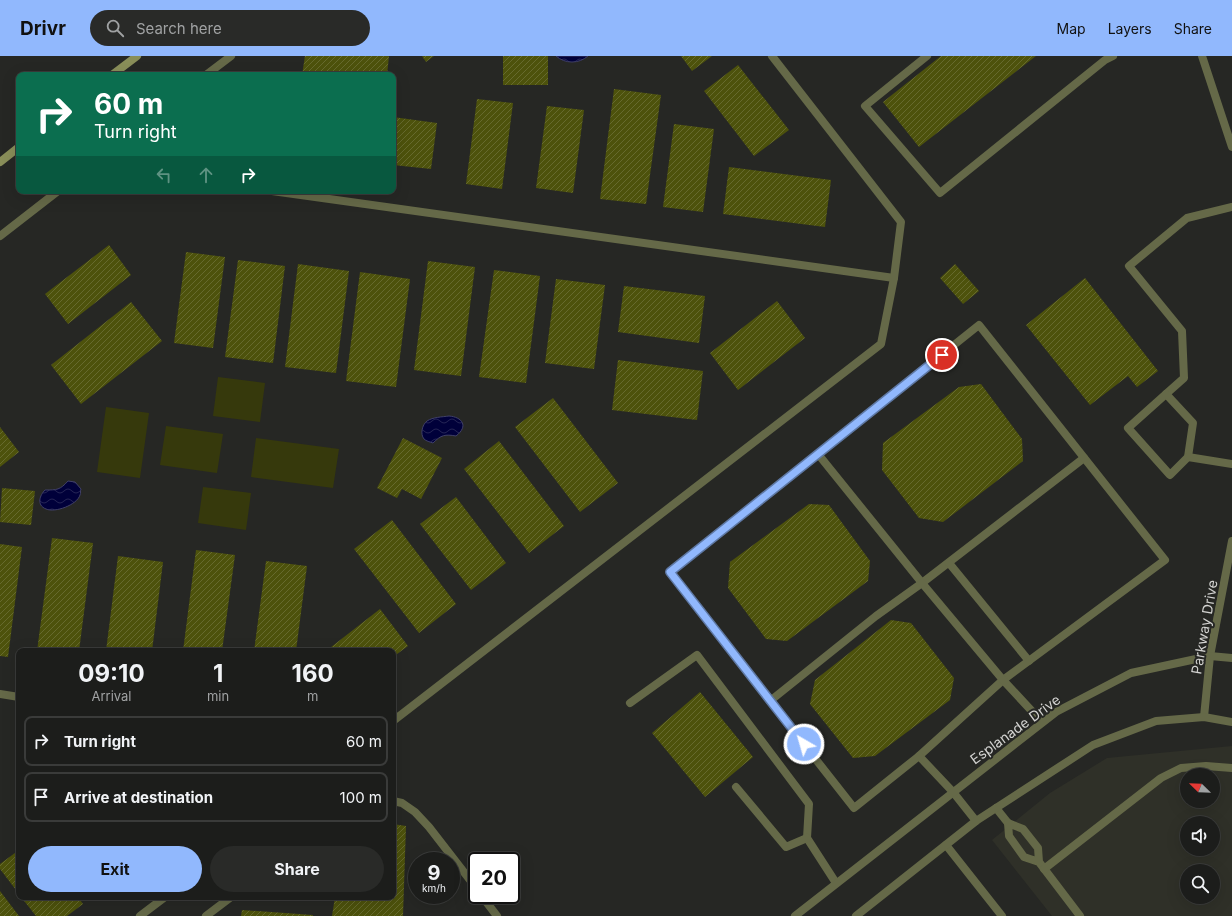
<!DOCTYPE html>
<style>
body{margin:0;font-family:Inter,sans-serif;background:#292a28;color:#f1f3f6;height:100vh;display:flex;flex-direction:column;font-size:15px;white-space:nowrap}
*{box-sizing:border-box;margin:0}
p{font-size:13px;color:#a0a2a3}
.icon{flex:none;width:22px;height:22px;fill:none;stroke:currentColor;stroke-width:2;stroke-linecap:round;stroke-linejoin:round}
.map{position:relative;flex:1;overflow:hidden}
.sheet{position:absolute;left:16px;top:592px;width:380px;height:252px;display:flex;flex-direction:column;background:#1c1d1b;border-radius:8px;box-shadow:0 4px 16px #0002,0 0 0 1px #3a3b3a}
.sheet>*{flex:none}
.banner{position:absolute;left:16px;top:16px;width:380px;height:122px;border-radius:8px;box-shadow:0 4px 16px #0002,0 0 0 1px #3a3b3a;background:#0b6e4f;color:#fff;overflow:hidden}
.needle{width:26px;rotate:293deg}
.fabs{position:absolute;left:1180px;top:712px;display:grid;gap:8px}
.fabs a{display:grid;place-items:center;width:40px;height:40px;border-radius:50%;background:#1c1d1b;box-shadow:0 4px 16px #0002,0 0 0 1px #3a3b3a;font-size:20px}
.speed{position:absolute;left:408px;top:796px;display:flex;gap:8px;font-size:20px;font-weight:700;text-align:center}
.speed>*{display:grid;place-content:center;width:52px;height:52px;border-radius:50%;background:#1c1d1b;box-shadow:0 4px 16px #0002,0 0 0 1px #3a3b3a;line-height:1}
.speed small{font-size:10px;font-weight:400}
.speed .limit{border:2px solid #111;border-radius:6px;background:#fff;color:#111}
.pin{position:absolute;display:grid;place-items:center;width:34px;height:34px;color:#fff;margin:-17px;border:2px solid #fff;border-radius:50%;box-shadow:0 1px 4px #0007}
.me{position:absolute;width:44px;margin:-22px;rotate:322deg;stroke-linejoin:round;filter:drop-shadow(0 0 3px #0008)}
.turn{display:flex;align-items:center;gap:14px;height:84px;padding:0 12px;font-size:18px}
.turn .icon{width:52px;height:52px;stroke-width:2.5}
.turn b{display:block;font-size:28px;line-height:34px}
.lanes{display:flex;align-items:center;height:38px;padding:0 12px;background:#0003;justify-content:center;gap:20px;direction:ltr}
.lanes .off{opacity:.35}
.eta{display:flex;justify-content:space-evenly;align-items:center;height:68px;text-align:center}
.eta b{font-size:24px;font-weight:700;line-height:28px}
.action{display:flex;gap:8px;margin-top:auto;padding:8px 12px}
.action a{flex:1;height:46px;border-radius:24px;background:#91b8fd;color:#111;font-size:16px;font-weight:700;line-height:46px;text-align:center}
.action a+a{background:#292a28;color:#f1f3f6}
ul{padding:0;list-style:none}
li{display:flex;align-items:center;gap:12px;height:50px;margin:0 8px 6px;padding:0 4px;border:2px solid #3a3b3a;border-radius:8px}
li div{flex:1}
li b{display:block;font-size:15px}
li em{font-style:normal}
header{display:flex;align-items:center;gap:24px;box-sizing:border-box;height:56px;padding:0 20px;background:#91b8fd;color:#111}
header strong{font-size:19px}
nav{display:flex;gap:22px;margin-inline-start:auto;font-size:14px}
.search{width:280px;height:36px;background:#292a28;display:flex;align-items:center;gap:10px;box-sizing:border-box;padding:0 14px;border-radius:22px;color:#a0a2a3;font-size:15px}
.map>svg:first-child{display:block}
</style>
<header>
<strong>Drivr</strong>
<div class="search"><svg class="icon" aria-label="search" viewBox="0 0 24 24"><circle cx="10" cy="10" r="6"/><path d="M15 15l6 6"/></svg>Search here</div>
<nav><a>Map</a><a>Layers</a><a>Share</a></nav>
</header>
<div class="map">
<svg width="1232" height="860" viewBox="0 0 1232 860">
<defs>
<pattern id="water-waves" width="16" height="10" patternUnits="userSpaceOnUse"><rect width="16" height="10" fill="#00003a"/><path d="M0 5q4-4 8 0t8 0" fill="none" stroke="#242455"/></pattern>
<pattern id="building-hatch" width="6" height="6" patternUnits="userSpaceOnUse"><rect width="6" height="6" fill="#4d520c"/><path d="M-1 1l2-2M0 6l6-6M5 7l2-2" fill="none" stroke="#666a2e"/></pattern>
</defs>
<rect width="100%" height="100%" fill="#262724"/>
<path fill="#2f3028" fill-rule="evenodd" d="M1232 690V860H1052L992 784 1050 737 1107 702ZM1187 719H1213V745H1187ZM1187 767H1213V793H1187ZM1187 815H1213V841H1187Z"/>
<g fill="#36390c">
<path d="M218 321 265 327 260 366 213 360Z"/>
<path d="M106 351 149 357 140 422 97 416Z"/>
<path d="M166 370 223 378 217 417 160 409Z"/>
<path d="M256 382 339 393 333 432 251 421Z"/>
<path d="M203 431 251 437 246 474 198 467Z"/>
</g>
<g fill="url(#water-waves)" stroke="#3f3f67">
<path d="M556 0H588C579 8 565 8 556 0Z"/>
<path d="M449 360C462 361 469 370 456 380 445 378 441 379 433 387 430 386 426 385 424 383 420 378 422 369 427 365 433 361 442 361 449 360Z"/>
<path d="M68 425 75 426 81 433C80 435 81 437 80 439 77 449 55 457 46 453 36 449 40 439 45 434 57 434 60 434 68 425Z"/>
</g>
<g fill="url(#building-hatch)">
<path d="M305 0H389L387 19H302Z"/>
<path d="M422 0H434L426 6Z"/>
<rect x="503" y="0" width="45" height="29"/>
<path d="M681 0H712L692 15Z"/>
<path d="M941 0H1036L919 91 883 46Z"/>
<path d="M738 9 789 74 754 100 704 35Z"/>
<path d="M614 33 661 39 646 148 600 143Z"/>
<path d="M477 43 513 47 502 133 466 128Z"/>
<path d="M547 50 584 54 573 137 536 132Z"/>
<path d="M393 61 437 67 431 113 393 109Z"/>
<path d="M674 68 714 73 703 156 663 151Z"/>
<path d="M729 111 831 124 825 171 723 158Z"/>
<path d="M109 189 131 219 68 268 45 238Z"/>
<path d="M186 196 225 201 213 292 174 287Z"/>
<path d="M238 204 285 210 273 307 225 301Z"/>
<path d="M428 205 475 211 461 320 414 314Z"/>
<path d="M298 208 349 215 336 317 285 311Z"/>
<path d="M955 208 979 235 963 248 940 222Z"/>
<path d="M494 214 540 220 526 327 479 321Z"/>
<path d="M360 216 410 223 396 331 346 325Z"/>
<path d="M1085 222 1158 315 1137 331 1128 320 1090 349 1026 269Z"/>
<path d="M556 223 605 229 594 313 545 307Z"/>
<path d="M624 230 705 240 699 287 618 276Z"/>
<path d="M777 245 805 282 738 334 710 297Z"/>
<path d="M131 246 162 285 81 348 51 309Z"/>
<path d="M618 304 703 315 697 364 612 354Z"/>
<path d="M981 328 1022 383 1023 405 943 466 919 462 882 414 883 387 959 331Z"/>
<path d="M553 342 618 427 580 456 515 371Z"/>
<path d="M0 371 19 396 0 411Z"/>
<path d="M403 382 442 402 421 443 402 433 397 442 377 432Z"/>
<path d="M499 385 564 470 529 497 464 413Z"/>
<path d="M2 432 35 435 31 469 0 466Z"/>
<path d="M456 441 506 507 471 534 420 468Z"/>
<path d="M809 448 829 449 870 505 868 525 787 585 766 583 728 532 730 506Z"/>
<path d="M392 464 456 548 419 577 354 493Z"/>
<path d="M52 482 93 487 79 595H37Z"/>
<path d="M0 488 22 491 8 601 0 600Z"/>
<path d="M196 494 235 499 222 595H183Z"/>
<path d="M118 500 163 506 152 595H106Z"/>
<path d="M266 505 307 510 296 595H254Z"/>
<path d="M380 553 408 590 393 601V595H326Z"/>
<path d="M891 564 911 567 954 622 950 644 875 700 853 702 810 648 815 624Z"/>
<path d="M700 636 753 701 705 741 652 677Z"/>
<path d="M18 698H19V715H16Z"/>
<path d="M393 768 406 770 403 860H332L335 841H393Z"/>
<path d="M19 794V838L0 813V808Z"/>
<path d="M0 835 19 860H0Z"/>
<path d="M21 841H78L83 848 67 860H36Z"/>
<path d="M242 854 313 859V860H241Z"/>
</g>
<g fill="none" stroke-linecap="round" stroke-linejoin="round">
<g stroke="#656948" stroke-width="8">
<path d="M927 0 865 50 940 137 1105 4 1113 0"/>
<path d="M206 19 231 0"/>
<path d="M272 135 894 222"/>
<path d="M0 180 58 135"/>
<path d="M1166 338 1184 322 1182 275 1129 210 1187 162 1232 151"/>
<path d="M1166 338 1193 367 1188 401 1170 419 1128 372Z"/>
<path d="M818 398 922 527 1084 402"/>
<path d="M1188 401 1232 408"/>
<path d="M949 507 1029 605"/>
<path d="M0 638 19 641"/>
<path d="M770 645 670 516 979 269 1165 504 1003 624 919 700"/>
<path d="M630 647 697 599 809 748 807 782 836 827"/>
<path d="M393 665 881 288 894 222 901 166 772 0"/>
<path d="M736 731 786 791 807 782"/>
<path d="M953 736 919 700 854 752 770 645 876 560 922 527 1003 624 1042 666"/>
<path d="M393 745 402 747 415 756 429 771 477 833"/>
<path d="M996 752 1008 767"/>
<path d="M946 789 1002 860"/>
<path d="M1039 806 1038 792 1023 773 1008 767 1009 780 1024 801 1039 806 1080 860"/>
<path d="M1044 813 1161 722 1181 712 1206 710 1232 712"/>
<path d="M481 839 497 860"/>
<path d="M140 860 165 841"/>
<path d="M206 860 231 841"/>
</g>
<g stroke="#656948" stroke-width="8">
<path d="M1202 0 1232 91"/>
<path d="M1204 661 1210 600 1232 485"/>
<path d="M953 736 976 765"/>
<path d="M795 860 1056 656 1131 617 1210 600 1232 602"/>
<path d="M856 860 976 765 1093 689 1156 665 1204 661 1232 666"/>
</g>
<g stroke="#898e59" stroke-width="8">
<path d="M112 19 137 0"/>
<path d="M0 106 19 91"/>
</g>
</g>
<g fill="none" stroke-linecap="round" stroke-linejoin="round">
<defs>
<path id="route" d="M804 688 670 516 942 299"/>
</defs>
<use href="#route" stroke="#5e78a4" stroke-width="10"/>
<use href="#route" stroke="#91b8fd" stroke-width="7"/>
</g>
<g text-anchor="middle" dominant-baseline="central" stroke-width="4" stroke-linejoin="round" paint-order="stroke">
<g font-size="14" fill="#d3d3d1" stroke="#262724">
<text transform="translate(1204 571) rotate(-80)">Parkway Drive</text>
<text transform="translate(1015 673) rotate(-36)">Esplanade Drive</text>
</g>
</g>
</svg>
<div class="fabs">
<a><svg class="needle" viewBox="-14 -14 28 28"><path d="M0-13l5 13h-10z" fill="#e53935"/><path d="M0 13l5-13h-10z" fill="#a0a2a3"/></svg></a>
<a><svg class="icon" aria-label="sound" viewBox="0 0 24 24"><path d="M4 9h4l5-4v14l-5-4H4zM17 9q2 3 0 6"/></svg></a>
<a><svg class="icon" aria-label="search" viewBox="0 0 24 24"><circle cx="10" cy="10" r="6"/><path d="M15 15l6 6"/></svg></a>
</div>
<div class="speed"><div>9<small>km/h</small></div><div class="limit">20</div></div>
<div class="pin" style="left:942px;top:299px;background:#d93025"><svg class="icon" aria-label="arrive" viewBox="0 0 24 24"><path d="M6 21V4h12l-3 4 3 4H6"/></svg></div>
<svg class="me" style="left:804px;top:688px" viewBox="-20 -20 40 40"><circle r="17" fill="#91b8fd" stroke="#fff" stroke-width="3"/><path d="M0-11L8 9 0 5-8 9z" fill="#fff"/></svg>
<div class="banner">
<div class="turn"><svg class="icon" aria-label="right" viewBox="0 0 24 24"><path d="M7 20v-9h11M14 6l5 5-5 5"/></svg><div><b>60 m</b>Turn right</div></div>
<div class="lanes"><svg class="icon off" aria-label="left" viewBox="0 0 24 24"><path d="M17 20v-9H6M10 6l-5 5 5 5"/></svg><svg class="icon off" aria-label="ahead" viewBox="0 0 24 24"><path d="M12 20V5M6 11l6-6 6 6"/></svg><svg class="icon" aria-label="right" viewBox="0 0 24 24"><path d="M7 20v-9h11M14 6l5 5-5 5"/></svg></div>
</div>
<section class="sheet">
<div class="eta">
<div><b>09:10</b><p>Arrival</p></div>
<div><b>1</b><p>min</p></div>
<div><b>160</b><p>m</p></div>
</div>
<ul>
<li><svg class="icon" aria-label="right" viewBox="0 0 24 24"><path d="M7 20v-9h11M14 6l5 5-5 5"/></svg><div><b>Turn right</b></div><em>60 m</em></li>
<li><svg class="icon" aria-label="arrive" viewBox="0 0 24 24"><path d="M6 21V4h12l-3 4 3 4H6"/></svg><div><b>Arrive at destination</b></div><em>100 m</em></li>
</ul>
<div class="action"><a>Exit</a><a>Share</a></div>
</section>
</div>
